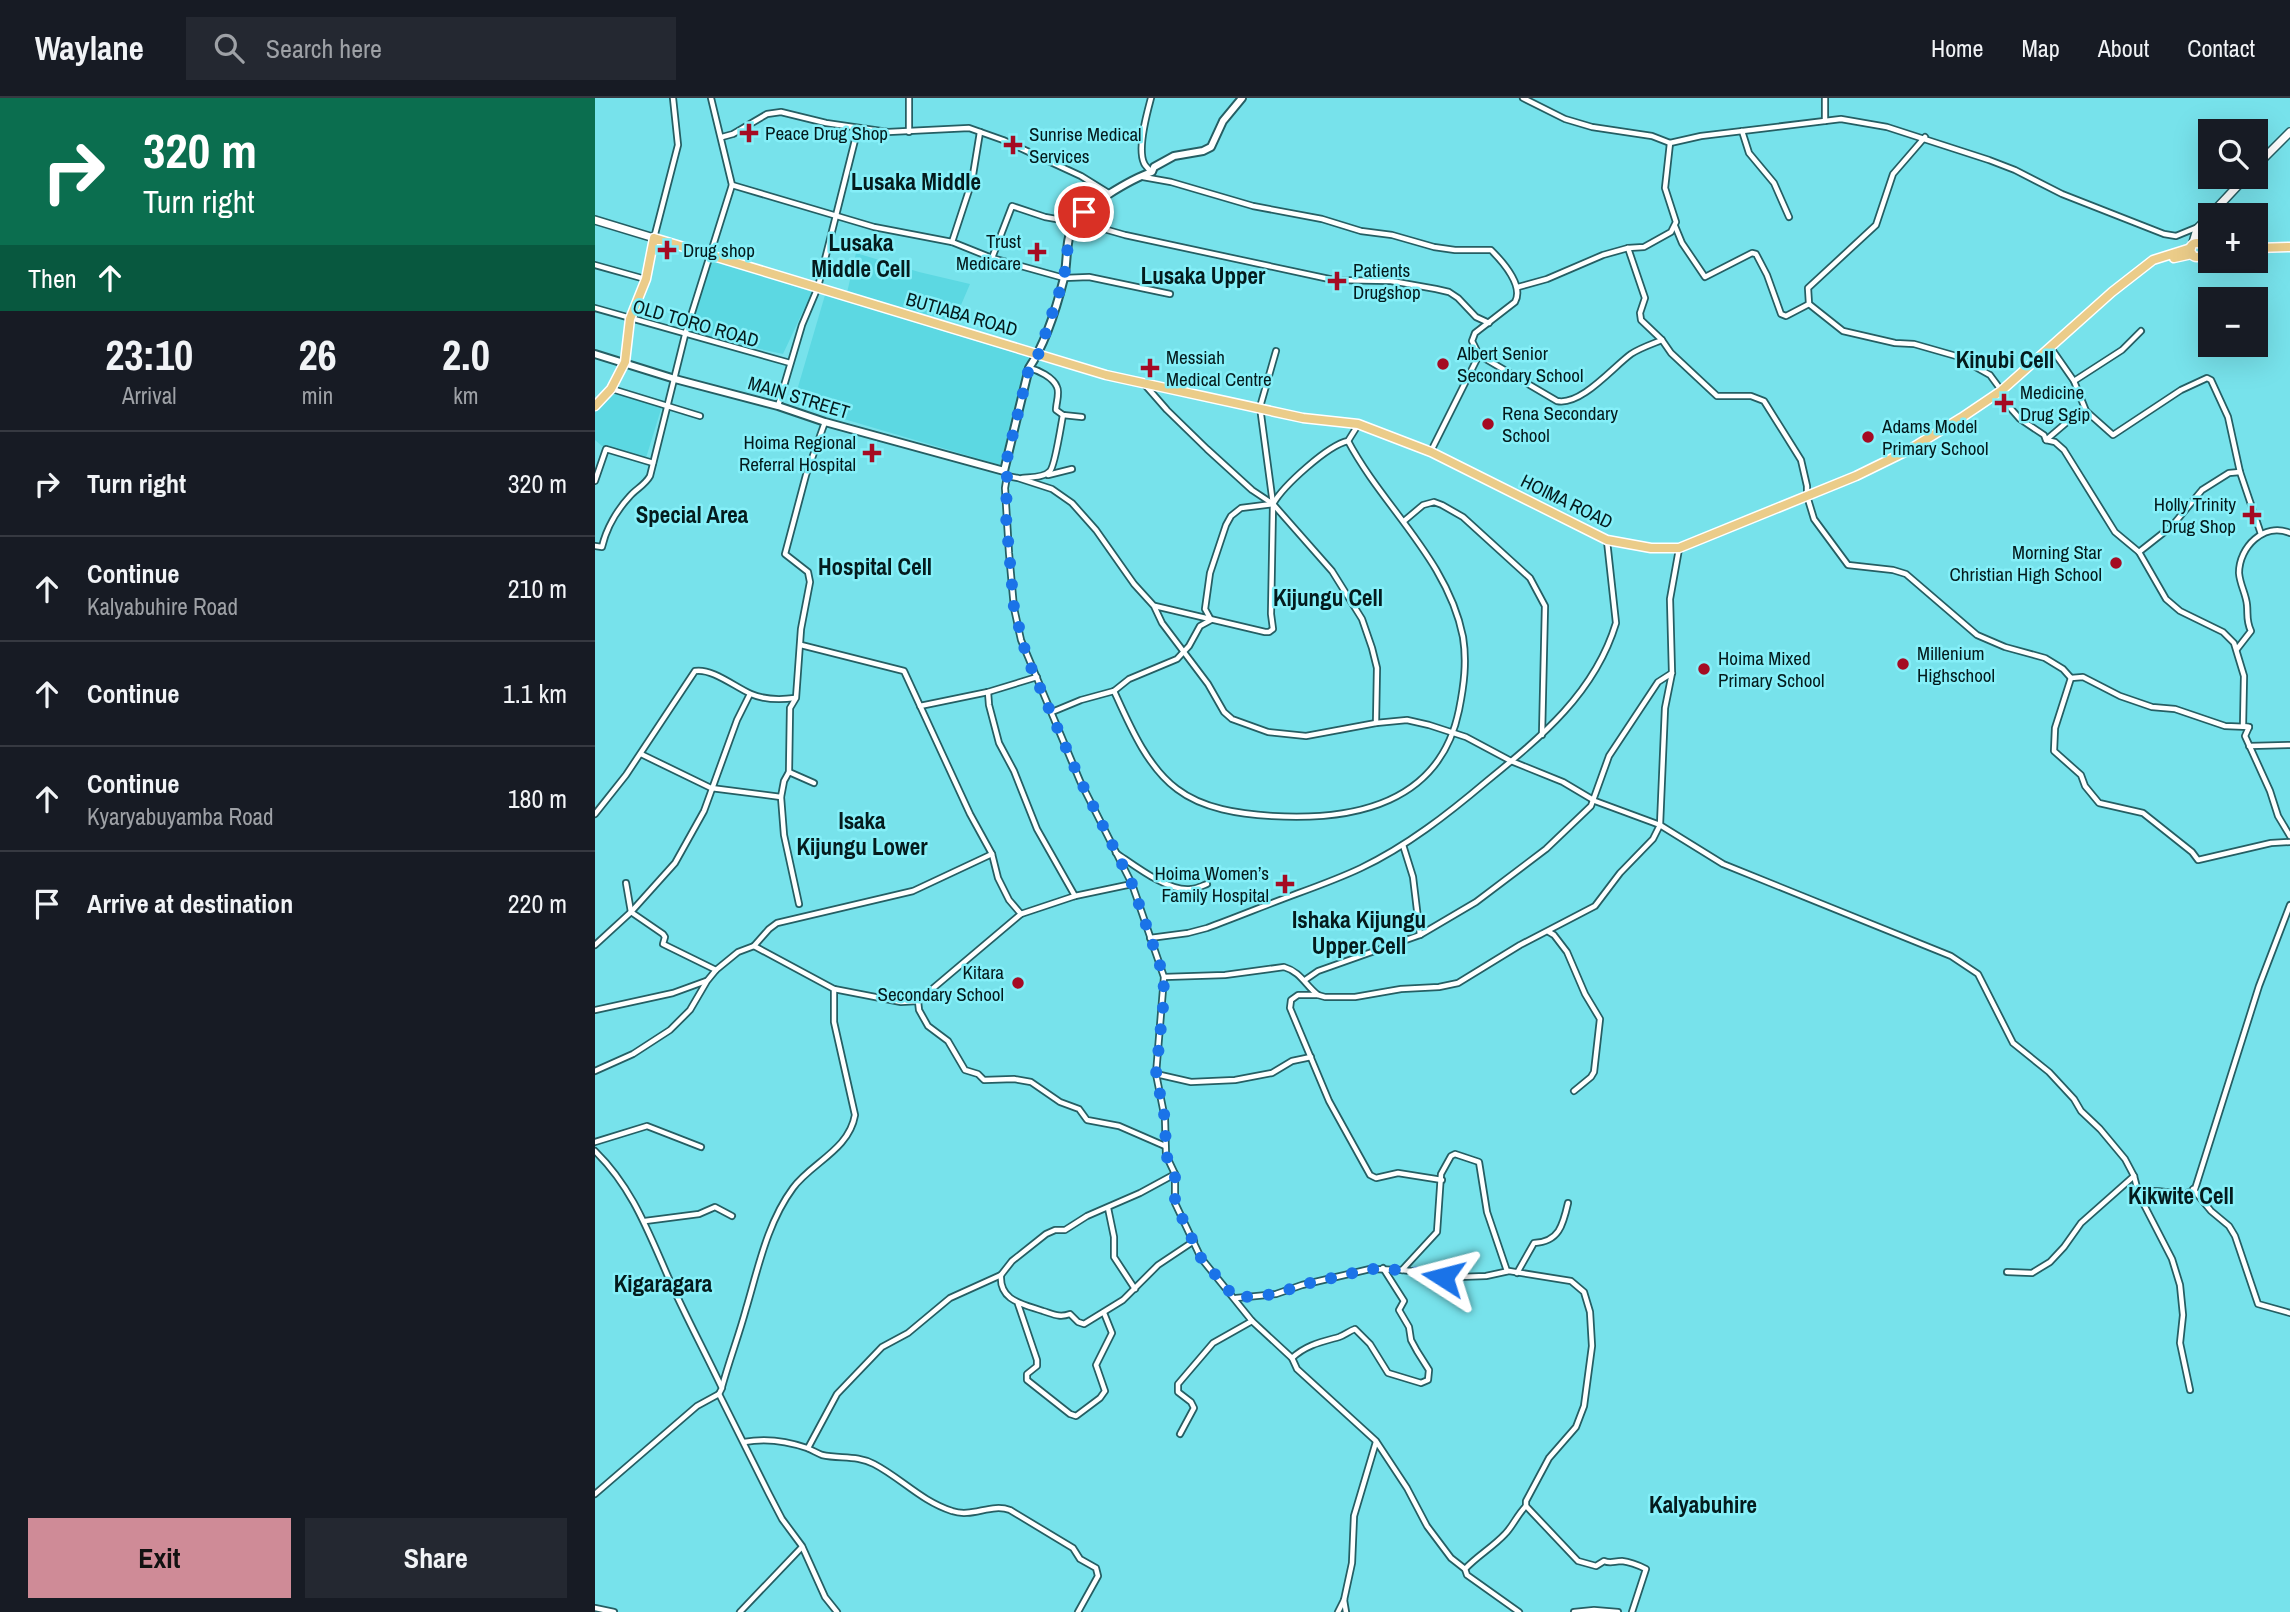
<!DOCTYPE html>
<meta charset="utf-8">
<style>
body{margin:0;font-family:"Archivo Narrow",sans-serif;background:#242831;color:#f1f3f6;height:100vh;display:flex;flex-direction:column;font-size:26px;white-space:nowrap}
*{box-sizing:border-box;margin:0}
p{font-size:23px;color:#9ea1a6}
.icon{flex:none;width:38px;height:38px;fill:none;stroke:currentColor;stroke-width:2;stroke-linecap:round;stroke-linejoin:round}
.map{position:relative;flex:1;overflow:hidden}
.sheet{display:flex;flex-direction:column;background:#171b24;width:595px}
.sheet>*{flex:none}
.hud{background:#0b6e4f;color:#fff;overflow:hidden}
.buttons{position:absolute;left:1603px;top:21px;display:grid;gap:14px}
.buttons a{display:grid;place-items:center;width:70px;height:70px;border-radius:0px;background:#171b24;box-shadow:0 7px 28px #0002;font-size:35px}
.pin{position:absolute;display:grid;place-items:center;width:60px;height:60px;color:#fff;margin:-30px;border:4px solid #fff;border-radius:50%;box-shadow:0 2px 7px #0007}
.me{position:absolute;width:77px;margin:-38px;rotate:279deg;stroke-linejoin:round;filter:drop-shadow(0 0 5px #0008)}
.turn{display:flex;align-items:center;gap:24px;height:147px;padding:0 28px;font-size:32px}
.turn .icon{width:91px;height:91px;stroke-width:2.5}
.turn b{display:block;font-size:49px;line-height:60px}
.then{display:flex;align-items:center;height:66px;padding:0 28px;background:#0003;gap:14px;font-size:26px}
.eta{display:flex;justify-content:space-evenly;align-items:center;height:119px;text-align:center}
.eta b{font-size:42px;font-weight:700;line-height:49px}
.primary-button{display:flex;gap:14px;margin-top:auto;padding:14px 28px}
.primary-button a{flex:1;height:80px;border-radius:0px;background:#cf8b97;color:#111;font-size:28px;font-weight:700;line-height:80px;text-align:center}
.primary-button a+a{background:#242831;color:#f1f3f6}
ul{padding:0;list-style:none}
li{display:flex;align-items:center;gap:21px;height:105px;padding:0 28px;border-top:2px solid #363941}
li div{flex:1}
li b{display:block;font-size:26px}
li em{font-style:normal}
header{display:flex;align-items:center;gap:42px;box-sizing:border-box;height:98px;padding:0 35px;background:#171b24;border-bottom:2px solid #363941}
header strong{font-size:33px}
nav{display:flex;gap:38px;margin-inline-start:auto;font-size:24px}
.search{width:490px;height:63px;background:#242831;display:flex;align-items:center;gap:18px;box-sizing:border-box;padding:0 24px;border-radius:0px;color:#9ea1a6;font-size:26px}
main{display:flex;flex:1;min-height:0}
.map>svg:first-child{display:block}
</style>
<header>
<strong>Waylane</strong>
<div class="search"><svg class="icon" aria-label="search" viewBox="0 0 24 24"><circle cx="10" cy="10" r="6"/><path d="M15 15l6 6"/></svg>Search here</div>
<nav><a>Home</a><a>Map</a><a>About</a><a>Contact</a></nav>
</header>
<main>
<section class="sheet">
<div class="hud">
<div class="turn"><svg class="icon" aria-label="right" viewBox="0 0 24 24"><path d="M7 20v-9h11M14 6l5 5-5 5"/></svg><div><b>320 m</b>Turn right</div></div>
<div class="then">Then<svg class="icon" aria-label="ahead" viewBox="0 0 24 24"><path d="M12 20V5M6 11l6-6 6 6"/></svg></div>
</div>
<div class="eta">
<div><b>23:10</b><p>Arrival</p></div>
<div><b>26</b><p>min</p></div>
<div><b>2.0</b><p>km</p></div>
</div>
<ul>
<li><svg class="icon" aria-label="right" viewBox="0 0 24 24"><path d="M7 20v-9h11M14 6l5 5-5 5"/></svg><div><b>Turn right</b></div><em>320 m</em></li>
<li><svg class="icon" aria-label="ahead" viewBox="0 0 24 24"><path d="M12 20V5M6 11l6-6 6 6"/></svg><div><b>Continue</b><p>Kalyabuhire Road</p></div><em>210 m</em></li>
<li><svg class="icon" aria-label="ahead" viewBox="0 0 24 24"><path d="M12 20V5M6 11l6-6 6 6"/></svg><div><b>Continue</b></div><em>1.1 km</em></li>
<li><svg class="icon" aria-label="ahead" viewBox="0 0 24 24"><path d="M12 20V5M6 11l6-6 6 6"/></svg><div><b>Continue</b><p>Kyaryabuyamba Road</p></div><em>180 m</em></li>
<li><svg class="icon" aria-label="arrive" viewBox="0 0 24 24"><path d="M6 21V4h12l-3 4 3 4H6"/></svg><div><b>Arrive at destination</b></div><em>220 m</em></li>
</ul>
<div class="primary-button"><a>Exit</a><a>Share</a></div>
</section>
<div class="map">
<svg width="1695" height="1514" viewBox="0 0 1695 1514">
<rect width="100%" height="100%" fill="#77e2eb"/>
<g fill="#5cd8e2">
<path d="M261 155 324 174 375 186 366 207 353 222 252 195Z"/>
<path d="M115 160 217 194 188 256 92 235Z"/>
<path d="M230 197 434 259 405 367 198 306Z"/>
<path d="M12 294 67 308 51 360 7 348 0 342V307Z"/>
</g>
<g fill="none" stroke-linecap="round" stroke-linejoin="round">
<defs>
<g id="minor">
<path d="M314 0V34"/>
<path d="M556 0C552 15 542 50 549 65 550 68 554 71 556 74"/>
<path d="M928 0 970 21 997 29 1057 38 1075 45 1106 38 1246 21 1292 29 1394 62 1420 72 1467 96 1569 136 1581 138 1603 129"/>
<path d="M1230 23V0"/>
<path d="M1147 33 1154 55 1179 85 1194 119"/>
<path d="M127 39 138 36 172 16 186 14 231 25 293 34 374 30 408 42 486 78 515 96"/>
<path d="M1330 39 1298 76 1281 127 1213 190 1214 206 1248 233 1300 245 1319 246 1361 258 1395 277 1406 292"/>
<path d="M548 79 576 84 658 108 727 121 766 133 797 137 839 149 860 152H896C908 164 929 188 920 204L880 235 877 243 884 257 962 303C986 308 1018 269 1036 256 1045 250 1057 246 1067 242"/>
<path d="M137 87 279 129 357 144 397 160 469 180 494 179 575 196"/>
<path d="M1080 128 1087 145 1110 179 1157 155 1161 156 1172 177 1186 216 1191 218 1214 206"/>
<path d="M59 140 83 47 78 0"/>
<path d="M357 144 377 83 385 34"/>
<path d="M1033 150 1050 200 1045 215 1046 222 1067 242 1076 255 1122 298H1156L1169 303 1206 362 1212 388V398L1219 421 1253 467 1298 472 1311 476 1382 537 1410 549 1450 560 1468 571 1476 580 1488 579 1525 598 1557 609 1580 611 1630 628 1654 629"/>
<path d="M397 160 417 108 450 119 495 127 530 137 739 182 796 183 841 191 854 194 863 200 881 219 894 225"/>
<path d="M0 167 50 181"/>
<path d="M923 189 952 181 1008 157 1033 150 1049 149 1076 134 1081 124 1070 90 1075 45"/>
<path d="M0 210 195 265"/>
<path d="M434 270C443 272 458 279 462 289 465 295 461 305 461 312L468 317 487 319"/>
<path d="M1479 283 1527 252 1546 233"/>
<path d="M551 288 572 312 612 351 657 392 678 406 737 473 767 521 777 550 782 570 781 625"/>
<path d="M17 291 105 318"/>
<path d="M1403 296 1425 321 1449 337 1451 342 1460 344 1469 352 1520 434 1544 454 1571 501 1585 513 1628 534 1639 545 1649 578 1648 628 1654 629 1650 638 1675 693 1683 718 1695 738"/>
<path d="M183 308 207 227 223 189 263 30"/>
<path d="M1491 313 1518 337 1586 292 1612 280 1616 282 1633 319 1645 374 1666 436"/>
<path d="M1451 342 1485 313H1491L1479 283 1456 250"/>
<path d="M836 353 884 257"/>
<path d="M409 373 412 378 410 390 414 455 419 510 426 542 485 683 537 786 569 879 561 976 570 1021 571 1057 580 1076V1105L606 1160 657 1223 697 1260 702 1271 781 1343 812 1390 832 1428 856 1460 870 1471 872 1477 924 1514"/>
<path d="M453 377 477 371"/>
<path d="M412 378 423 380 457 391 477 405 501 432 539 486 559 508 567 525 613 586 629 614 637 621 673 634 711 638 781 625 812 622 834 627 871 639 916 663 968 684 1000 703 1065 727 1128 766 1356 858 1383 876 1418 945 1454 974 1479 1001 1486 1013 1505 1031 1530 1061 1539 1078 1544 1097 1577 1161 1585 1187 1588 1217 1585 1245 1595 1292"/>
<path d="M427 380C435 379 449 380 455 373 460 368 466 327 468 317"/>
<path d="M0 383 11 351 58 365"/>
<path d="M809 423 828 407 839 404 847 407 868 419 935 480 950 508 947 637"/>
<path d="M0 448 7 449C11 431 22 412 35 398 41 391 50 387 55 378L90 237 137 87 116 0"/>
<path d="M1544 454 1577 428 1607 392 1634 375 1645 374"/>
<path d="M560 508 670 534H674L678 531 676 516 678 406 665 309 681 253"/>
<path d="M206 547 309 573 375 716 397 756 403 780 414 802 426 816"/>
<path d="M1642 551 1656 533C1651 523 1653 517 1652 507 1651 496 1645 487 1644 475 1644 449 1669 424 1695 435"/>
<path d="M1476 580 1460 630 1459 653 1486 677 1490 688 1504 705 1548 715 1597 754 1603 762 1676 745 1695 744"/>
<path d="M519 593C534 626 552 669 582 691 608 711 645 716 677 718 760 723 845 705 864 612 869 587 872 564 868 539 853 462 788 409 753 343"/>
<path d="M393 594 394 607 404 645 419 673 442 731 480 798"/>
<path d="M325 608 393 594 442 579"/>
<path d="M457 614 486 602 519 593 534 581 582 561 594 548 605 528 616 522 610 511 615 475 631 427 636 418 646 410 678 406C688 388 733 347 753 343L763 327"/>
<path d="M1654 648 1695 647"/>
<path d="M46 656 116 690 186 699"/>
<path d="M194 674 219 685"/>
<path d="M0 716 31 677 100 573C117 570 140 589 156 596 170 602 185 602 200 600"/>
<path d="M808 747 818 779 825 837"/>
<path d="M521 755C539 767 573 794 596 791 601 791 607 788 612 786"/>
<path d="M31 785 36 814 68 836 70 839 68 846 121 872"/>
<path d="M204 806 189 737 186 699 189 683 194 674 195 610 201 600 206 531 215 484 213 474 190 456 211 377 230 324"/>
<path d="M954 834 959 837 972 854 990 896 1005 921 999 974 996 979 979 993"/>
<path d="M555 840 593 835 612 830C642 819 671 807 701 796 723 788 745 780 766 770 812 748 853 716 892 683 946 639 1000 595 1021 525L1012 443"/>
<path d="M0 847 36 814 80 765 109 713 142 622 155 596"/>
<path d="M159 848 239 891 306 904 323 903 426 816 480 798 537 786"/>
<path d="M569 879 630 877 689 869C706 874 710 887 723 897L730 899H760L806 891 844 889 863 885 925 847 1000 808 1025 775 1058 741 1065 727 1070 610 1077 575 1075 501 1084 451"/>
<path d="M710 882 723 873 825 837 881 804 951 751 996 708 1014 658 1063 584 1077 575"/>
<path d="M723 897H703L696 902 695 910 734 1003 775 1077 781 1080 803 1075 847 1082"/>
<path d="M323 903 324 912 333 928 353 943 370 972 383 976 389 982 419 981 436 984 465 1004 484 1011 492 1022 524 1028 570 1048"/>
<path d="M0 912 78 895 111 883"/>
<path d="M0 973 38 956 75 932 95 912 112 883 121 872 143 854 159 848 174 831 182 825 318 793 397 756"/>
<path d="M561 976 596 984 640 982 677 975 697 963 716 959"/>
<path d="M0 1044 52 1028 106 1049"/>
<path d="M0 1053C38 1090 54 1136 75 1183 91 1219 110 1254 127 1290L124 1296 174 1396 187 1421 207 1448 230 1499 242 1514"/>
<path d="M1598 1091 1616 1113 1634 1128 1640 1138 1663 1206 1695 1215"/>
<path d="M1544 1097C1561 1086 1585 1103 1600 1091L1664 888 1695 807"/>
<path d="M513 1110 519 1139V1159L540 1191"/>
<path d="M50 1123 104 1116 120 1109 137 1118"/>
<path d="M807 1172 842 1134 846 1076 856 1058 860 1056 884 1064 892 1114 912 1173"/>
<path d="M1412 1174 1437 1175 1455 1164 1469 1149 1486 1125 1539 1078"/>
<path d="M922 1175 939 1145C964 1144 968 1127 973 1105"/>
<path d="M406 1177C404 1203 428 1206 448 1213 458 1216 464 1220 475 1216L483 1224 489 1226 528 1202 563 1167 599 1143"/>
<path d="M641 1200 681 1196 707 1187 775 1171 807 1172 864 1179 891 1178 914 1173 976 1183 989 1194 995 1214 997 1248 989 1308 981 1329 954 1360 931 1403V1408C922 1417 918 1428 910 1436 898 1449 882 1458 870 1471"/>
<path d="M423 1206 442 1262V1268L432 1276V1282L475 1316 481 1318 505 1300 510 1293 501 1267 517 1235 509 1215"/>
<path d="M697 1260C711 1247 726 1244 744 1239 750 1237 754 1233 760 1231L775 1246 793 1275 826 1285 833 1282 834 1272 822 1253 816 1242 814 1229 804 1212 809 1203 788 1170"/>
<path d="M127 1289C134 1263 144 1237 151 1211 163 1171 172 1125 198 1090 216 1065 254 1052 260 1017L239 924V891"/>
<path d="M585 1336 599 1310 596 1304 583 1294V1286L618 1245 657 1223"/>
<path d="M149 1344C170 1340 192 1343 212 1350 217 1352 222 1355 227 1357 245 1361 262 1357 279 1366 306 1380 326 1403 357 1413 377 1420 396 1405 415 1412L478 1450 485 1461 501 1470 503 1478 483 1514"/>
<path d="M213 1350 242 1296 287 1249 313 1235 355 1200 406 1177 417 1163 451 1136 460 1132H470L492 1118 545 1095 580 1076"/>
<path d="M0 1396 102 1308 124 1296"/>
<path d="M931 1408 983 1463 1001 1468 1009 1463C1016 1466 1019 1463 1027 1463 1036 1464 1043 1467 1051 1471L1037 1514"/>
<path d="M0 1510 19 1514"/>
<path d="M145 1514 207 1449"/>
<path d="M743 1514 749 1502"/>
<path d="M751 1514 749 1502 757 1465 759 1418 781 1344"/>
<path d="M979 1514 999 1512 1023 1514"/>
</g>
<path id="tertiary" d="M0 256 80 281 183 308 230 324 409 373 434 270C450 246 462 208 469 180 473 163 470 143 478 127 486 110 538 80 557 74L559 69 579 58 608 53 616 49 628 23 647 0"/>
<g id="secondary">
<path d="M1661 68 1695 34"/>
<path d="M0 122 59 140"/>
<path d="M1603 132 1606 146"/>
<path d="M1597 148 1602 131 1651 79"/>
</g>
<g id="primary">
<circle cx="1602" cy="152" r="7"/>
<path d="M1661 150 1695 149"/>
<path d="M1579 160 1597 156"/>
<path d="M0 308 16 291 30 264 35 221 51 181 59 140 511 277 708 320 763 326 836 354 1012 442 1056 450H1084L1261 378 1312 353 1366 320 1406 293 1517 194 1558 162 1596 150"/>
</g>
</defs>
<use href="#minor" stroke="#255e63" stroke-width="8"/>
<use href="#tertiary" stroke="#255e63" stroke-width="10"/>
<use href="#secondary" stroke="#255e63" stroke-width="10"/>
<use href="#primary" stroke="#fff" stroke-width="11"/>
<use href="#minor" stroke="#fff" stroke-width="4.5"/>
<use href="#tertiary" stroke="#fff" stroke-width="6"/>
<use href="#secondary" stroke="#fff" stroke-width="7"/>
<use href="#primary" stroke="#ebcc89" stroke-width="8"/>
</g>
<g fill="none" stroke-linecap="round" stroke-linejoin="round">
<path stroke="#1a73e8" stroke-width="12" stroke-dasharray="0 21.6" d="M489 114 479 125 474 139 469 180 444 255 434 270 409 373 412 378 411 419 419 510 432 560 485 682 537 786 569 879 568 909 561 976 570 1021 571 1057 580 1076V1105L606 1160 640 1200 681 1196 707 1187 775 1171 807 1172 848 1179"/>
</g>
<g fill="#a50b23" stroke="#85eff8" stroke-width="2.5">
<path d="M150.5 24.5h7v7h7v7h-7v7h-7v-7h-7v-7h7z"/>
<path d="M414.5 36.5h7v7h7v7h-7v7h-7v-7h-7v-7h7z"/>
<path d="M68.5 141.5h7v7h7v7h-7v7h-7v-7h-7v-7h7z"/>
<path d="M438.5 143.5h7v7h7v7h-7v7h-7v-7h-7v-7h7z"/>
<path d="M738.5 172.5h7v7h7v7h-7v7h-7v-7h-7v-7h7z"/>
<circle cx="848" cy="266" r="7"/>
<path d="M551.5 259.5h7v7h7v7h-7v7h-7v-7h-7v-7h7z"/>
<path d="M1405.5 294.5h7v7h7v7h-7v7h-7v-7h-7v-7h7z"/>
<circle cx="893" cy="326" r="7"/>
<circle cx="1273" cy="339" r="7"/>
<path d="M273.5 344.5h7v7h7v7h-7v7h-7v-7h-7v-7h7z"/>
<path d="M1653.5 406.5h7v7h7v7h-7v7h-7v-7h-7v-7h7z"/>
<circle cx="1521" cy="465" r="7"/>
<circle cx="1308" cy="566" r="7"/>
<circle cx="1109" cy="571" r="7"/>
<path d="M686.5 775.5h7v7h7v7h-7v7h-7v-7h-7v-7h7z"/>
<circle cx="423" cy="885" r="7"/>
</g>
<g text-anchor="middle" dominant-baseline="central" stroke-width="5" stroke-linejoin="round" paint-order="stroke">
<g font-size="19" fill="#041b1d" stroke="#85eff8" text-anchor="start">
<text x="170" y="35">Peace Drug Shop</text>
<text x="434" y="36">Sunrise Medical<tspan x="434" dy="22">Services</tspan></text>
<text x="426" y="143" text-anchor="end">Trust<tspan x="426" dy="22">Medicare</tspan></text>
<text x="88" y="152">Drug shop</text>
<text x="758" y="172">Patients<tspan x="758" dy="22">Drugshop</tspan></text>
<text x="862" y="255">Albert Senior<tspan x="862" dy="22">Secondary School</tspan></text>
<text x="571" y="259">Messiah<tspan x="571" dy="22">Medical Centre</tspan></text>
<text x="1425" y="294">Medicine<tspan x="1425" dy="22">Drug Sgip</tspan></text>
<text x="907" y="315">Rena Secondary<tspan x="907" dy="22">School</tspan></text>
<text x="1287" y="328">Adams Model<tspan x="1287" dy="22">Primary School</tspan></text>
<text x="261" y="344" text-anchor="end">Hoima Regional<tspan x="261" dy="22">Referral Hospital</tspan></text>
<text x="1641" y="406" text-anchor="end">Holly Trinity<tspan x="1641" dy="22">Drug Shop</tspan></text>
<text x="1507" y="454" text-anchor="end">Morning Star<tspan x="1507" dy="22">Christian High School</tspan></text>
<text x="1322" y="555">Millenium<tspan x="1322" dy="22">Highschool</tspan></text>
<text x="1123" y="560">Hoima Mixed<tspan x="1123" dy="22">Primary School</tspan></text>
<text x="674" y="775" text-anchor="end">Hoima Women’s<tspan x="674" dy="22">Family Hospital</tspan></text>
<text x="409" y="874" text-anchor="end">Kitara<tspan x="409" dy="22">Secondary School</tspan></text>
</g>
<g font-size="19" fill="#041b1d" stroke="#85eff8">
<text transform="translate(367 216) rotate(16)">BUTIABA ROAD</text>
<text transform="translate(101 225) rotate(16)">OLD TORO ROAD</text>
<text transform="translate(204 299) rotate(17)">MAIN STREET</text>
<text transform="translate(972 403) rotate(26)">HOIMA ROAD</text>
</g>
<g font-size="23" font-weight="bold" fill="#041b1d" stroke="#85eff8">
<text x="321" y="83">Lusaka Middle</text>
<text x="266" y="144">Lusaka<tspan x="266" dy="26">Middle Cell</tspan></text>
<text x="608" y="177">Lusaka Upper</text>
<text x="1410" y="261">Kinubi Cell</text>
<text x="97" y="416">Special Area</text>
<text x="280" y="468">Hospital Cell</text>
<text x="733" y="499">Kijungu Cell</text>
<text x="267" y="722">Isaka<tspan x="267" dy="26">Kijungu Lower</tspan></text>
<text x="764" y="821">Ishaka Kijungu<tspan x="764" dy="26">Upper Cell</tspan></text>
<text x="1586" y="1097">Kikwite Cell</text>
<text x="68" y="1185">Kigaragara</text>
<text x="1108" y="1406">Kalyabuhire</text>
</g>
</g>
</svg>
<div class="buttons">
<a><svg class="icon" aria-label="search" viewBox="0 0 24 24"><circle cx="10" cy="10" r="6"/><path d="M15 15l6 6"/></svg></a>
<a>+</a>
<a>−</a>
</div>
<div class="pin" style="left:489px;top:114px;background:#d93025"><svg class="icon" aria-label="arrive" viewBox="0 0 24 24"><path d="M6 21V4h12l-3 4 3 4H6"/></svg></div>
<svg class="me" style="left:848px;top:1179px" viewBox="-20 -20 40 40"><path d="M0-17L14 15 0 8-14 15z" fill="#1a73e8" stroke="#fff" stroke-width="4"/></svg>
</div>
</main>
